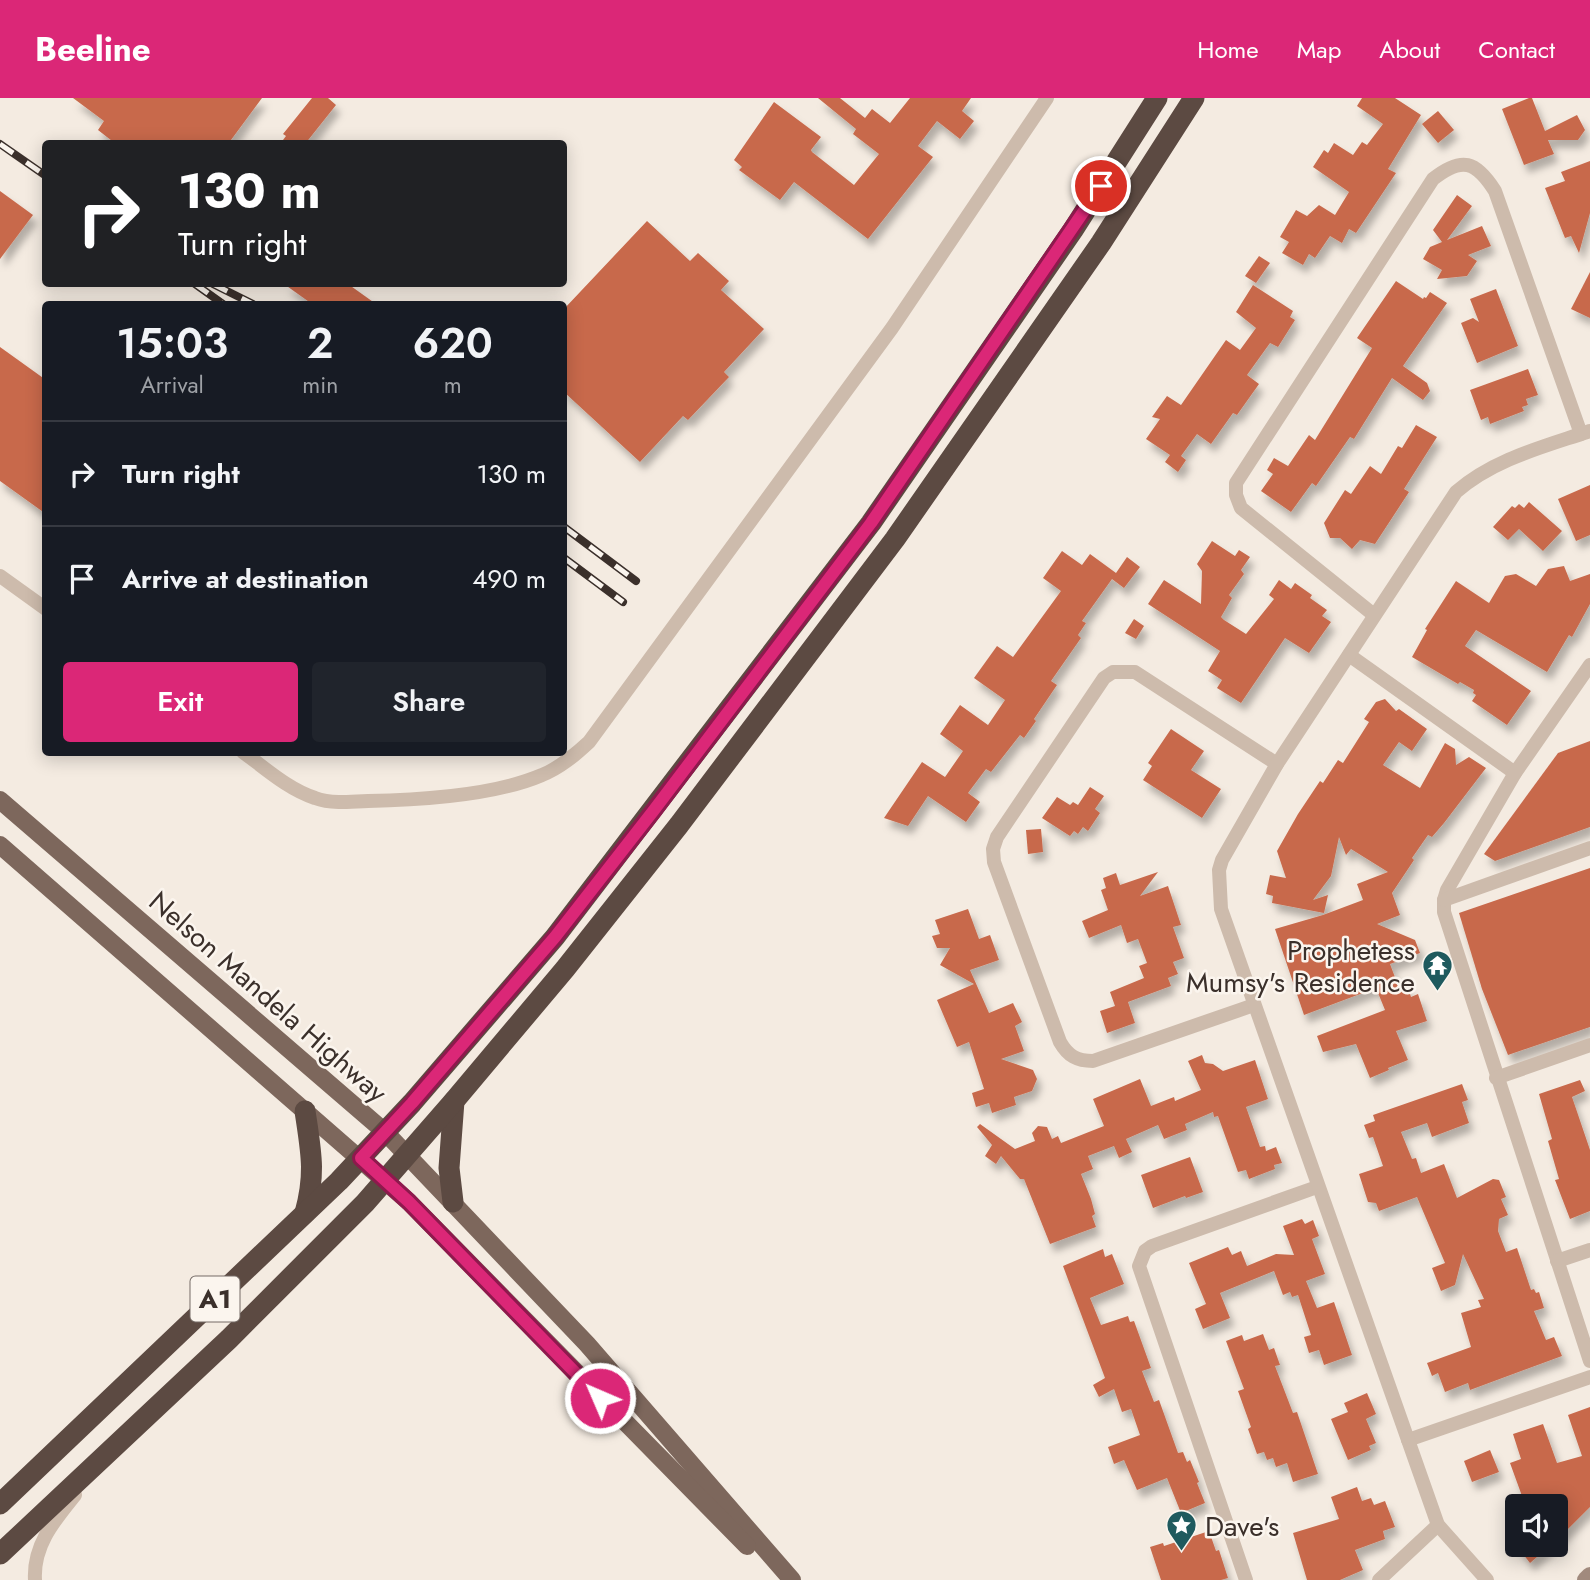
<!DOCTYPE html>
<style>
body{margin:0;font-family:Jost,sans-serif;background:#20242c;color:#f1f3f6;height:100vh;display:flex;flex-direction:column;font-size:26px;white-space:nowrap}
*{box-sizing:border-box;margin:0}
p{font-size:23px;color:#9ea1a6}
.icon{flex:none;width:38px;height:38px;fill:none;stroke:currentColor;stroke-width:2;stroke-linecap:round;stroke-linejoin:round}
.map{position:relative;flex:1;overflow:hidden}
.sheet{position:absolute;left:42px;top:203px;width:525px;height:455px;display:flex;flex-direction:column;background:#171b24;border-radius:7px;box-shadow:0 4px 18px #0003}
.sheet>*{flex:none}
.hud{position:absolute;left:42px;top:42px;width:525px;height:147px;border-radius:7px;box-shadow:0 4px 18px #0003;background:#202124;color:#fff;overflow:hidden}
.fabs{position:absolute;left:1505px;top:1396px;display:grid;gap:14px}
.fabs a{display:grid;place-items:center;width:63px;height:63px;border-radius:7px;background:#171b24;box-shadow:0 4px 18px #0003;font-size:35px}
.pin{position:absolute;display:grid;place-items:center;width:60px;height:60px;color:#fff;margin:-30px;border:4px solid #fff;border-radius:50%;box-shadow:0 2px 7px #0007}
.me{position:absolute;width:77px;margin:-38px;rotate:315deg;stroke-linejoin:round;filter:drop-shadow(0 0 5px #0008)}
.turn{display:flex;align-items:center;gap:24px;height:147px;padding:0 21px;font-size:32px}
.turn .icon{width:91px;height:91px;stroke-width:2.5}
.turn b{display:block;font-size:49px;line-height:60px}
.eta{display:flex;justify-content:space-evenly;align-items:center;height:119px;text-align:center}
.eta b{font-size:42px;font-weight:600;line-height:49px}
.primary-button{display:flex;gap:14px;margin-top:auto;padding:14px 21px}
.primary-button a{flex:1;height:80px;border-radius:7px;background:#db2777;color:#fff;font-size:28px;font-weight:600;line-height:80px;text-align:center}
.primary-button a+a{background:#20242c;color:#f1f3f6}
ul{padding:0;list-style:none}
li{display:flex;align-items:center;gap:21px;height:105px;padding:0 21px;border-top:2px solid #363941}
li div{flex:1}
li b{display:block;font-size:26px}
li em{font-style:normal}
header{display:flex;align-items:center;gap:42px;box-sizing:border-box;height:98px;padding:0 35px;background:#db2777;color:#fff}
header strong{font-size:33px}
nav{display:flex;gap:38px;margin-inline-start:auto;font-size:24px}
.map>svg:first-child{display:block}
</style>
<header>
<strong>Beeline</strong>
<nav><a>Home</a><a>Map</a><a>About</a><a>Contact</a></nav>
</header>
<div class="map">
<svg width="1590" height="1482" viewBox="0 0 1590 1482">
<defs>
<filter id="shadow"><feDropShadow dx="4.5" dy="8" stdDeviation="3.5" flood-color="#0004"/></filter>
</defs>
<rect width="100%" height="100%" fill="#f4ebe1"/>
<g fill="#c8694b" filter="url(#shadow)">
<path d="M73 0H262L228 46H116L98 32 104 23Z"/>
<path d="M312 0H328L336 7 305 46H280L286 38 283 36Z"/>
<path d="M818 0H840L865 20 872 11 890 25 910 0H971L962 13 974 23 960 41 937 23 918 48 933 59 868 141 794 84 780 102 739 72 742 69 734 62 774 4 821 39 811 52 812 54 854 87 879 56 853 36 856 31Z"/>
<path d="M1362 0H1395L1421 17 1388 71 1396 75 1356 135 1349 131 1342 145 1330 138 1315 160 1309 156 1303 167 1282 155 1289 144 1280 139 1296 112 1307 118 1319 107 1335 117 1349 94 1313 69 1324 52 1328 55 1334 45 1353 57 1362 44 1367 47 1383 26 1357 8Z"/>
<path d="M1529 0H1532L1545 33 1577 17 1585 32 1578 42H1548L1554 56 1524 67 1502 11Z"/>
<path d="M1438 13 1454 32 1438 45 1422 26Z"/>
<path d="M1590 63V115L1579 155 1571 138 1565 140 1545 90 1565 83 1561 74Z"/>
<path d="M0 93 33 117 0 161Z"/>
<path d="M1457 97 1472 108 1447 142 1482 128 1491 148 1468 157 1477 163 1467 178 1437 181 1442 172 1423 161 1430 149 1442 144 1433 132Z"/>
<path d="M647 123 690 163 698 155 729 183 721 192 764 231 724 274 729 279 688 322 683 318 640 364 564 294V211Z"/>
<path d="M1259 158 1270 165 1256 185 1245 178Z"/>
<path d="M1590 174V220L1571 211Z"/>
<path d="M1396 183 1423 201 1424 199 1426 200 1430 194 1447 205 1403 268 1427 285 1430 293 1423 302 1392 280 1354 341 1350 339 1316 388 1312 385 1291 414 1261 393 1273 376 1267 372 1274 360 1288 368 1309 337 1315 342 1372 250 1357 240Z"/>
<path d="M284 186H348L376 206H312Z"/>
<path d="M1253 187 1293 213 1290 219 1295 222 1278 249 1270 245 1247 277 1259 286 1237 317 1233 315 1211 346 1197 336 1181 358 1186 362 1178 374 1165 364 1170 357 1146 341 1160 321 1152 319 1167 298 1181 307 1226 242 1240 252 1256 230 1236 214Z"/>
<path d="M1496 191 1518 248 1477 265 1461 225 1473 220 1479 224 1470 201Z"/>
<path d="M0 249 46 282V416L0 383Z"/>
<path d="M1528 271 1538 297 1526 301 1528 307 1522 309 1524 313 1490 326 1488 319 1481 322 1470 292Z"/>
<path d="M1416 327 1437 339 1404 391 1409 394 1375 446 1360 442 1352 451 1340 440H1330L1324 425 1345 392 1351 396 1370 368 1381 376 1398 348 1402 350Z"/>
<path d="M1590 387V437L1576 443 1558 401Z"/>
<path d="M1529 404 1562 433 1543 453 1519 431 1508 442 1493 429 1512 408 1515 410 1519 406 1524 410Z"/>
<path d="M1212 443 1235 458 1239 452 1250 459 1241 472 1244 476 1229 497 1232 500 1221 519 1224 522 1246 536 1274 501 1269 497 1279 482 1291 491 1295 485 1312 497 1310 500 1327 512 1322 518 1331 524 1309 555 1285 540 1241 605 1217 590 1222 582 1208 573 1220 553 1148 506 1164 482 1201 506 1202 473 1197 466Z"/>
<path d="M1062 453 1082 467 1090 456 1116 475 1127 459 1140 469 1124 490 1112 481 1082 523 1086 525 1078 537 1081 540 1051 583 1057 587 1034 621 1036 623 1024 640 1020 637 991 674 986 671 968 695 980 704 966 724 928 698 908 728 884 720 922 664 945 679 963 653 940 636 960 607 988 627 1005 602 974 580 997 548 1013 559 1061 493 1043 480Z"/>
<path d="M1564 468 1570 483 1590 476V506L1572 539 1569 537 1547 574 1476 532 1465 548 1531 593 1507 627 1472 603 1476 597 1473 595 1474 592 1460 584 1458 586 1412 559 1427 532 1425 531 1456 483 1489 505 1505 478 1516 476 1536 488 1548 471Z"/>
<path d="M1134 521 1144 528 1136 541 1125 535Z"/>
<path d="M1385 601 1396 613 1399 611 1427 631 1412 653 1399 644 1383 667 1420 690 1445 645 1455 651 1456 667 1469 659 1486 670 1444 725 1432 739 1428 737 1412 760 1414 762 1392 795 1400 817 1377 826 1415 842 1420 855 1390 866 1399 890 1407 887 1411 899 1418 896 1427 923 1396 933 1408 962 1388 970 1389 972 1370 980 1356 946 1323 954 1317 938 1385 912 1376 890 1304 917 1275 831 1323 817 1363 802 1357 786 1388 774 1351 751 1346 757 1339 739 1331 778 1313 802 1328 797 1324 815 1272 805 1273 798 1266 796 1270 777 1286 780 1277 753 1298 716 1320 683 1323 685 1338 662 1343 665 1369 624 1364 621 1376 604Z"/>
<path d="M1171 631 1204 653 1191 672 1221 691 1202 720 1143 682 1152 668 1148 665Z"/>
<path d="M1590 643V729L1495 763 1484 756 1558 655Z"/>
<path d="M1090 689 1104 698 1095 711 1100 715 1088 733 1083 729 1078 736 1074 733 1070 738 1042 720 1057 699 1070 707 1073 704 1078 707Z"/>
<path d="M1041 731 1043 754 1028 756 1026 732Z"/>
<path d="M1590 770V929L1508 957 1482 891 1459 815Z"/>
<path d="M1158 774 1140 798 1168 788 1181 827 1173 829 1184 860 1173 864 1178 876 1168 880 1171 888 1128 904 1135 925 1107 935 1100 913 1115 908 1110 894 1144 880 1139 868 1147 865 1138 841 1127 845 1121 827 1089 840 1082 823 1108 812 1101 792 1106 790 1103 780 1116 775 1120 787Z"/>
<path d="M968 811 979 841 990 837 999 862 970 872 989 915 1013 905 1022 924 1015 928 1024 953 1001 961 1033 972 1037 981 1032 993 1014 999 1016 1007 992 1015 989 1005 976 1009 972 995 984 991 969 944 957 949 937 902 974 886 940 867 950 850H937L932 838 940 836 935 822Z"/>
<path d="M1202 957 1205 965 1213 966 1223 973 1255 962 1268 1001 1246 1009 1260 1049 1265 1048 1266 1053 1276 1049 1282 1065 1274 1067 1275 1071 1249 1081 1246 1072 1238 1074 1218 1018 1214 1019 1213 1014 1185 1026 1187 1032 1164 1041 1158 1027 1126 1041 1132 1054 1119 1060 1114 1048 1088 1058 1093 1071 1081 1076 1091 1101 1095 1116 1092 1118 1096 1129 1050 1146 1024 1081H1020L1001 1058 996 1066 985 1058 992 1047 977 1029 980 1026 1015 1051 1035 1043 1032 1035 1038 1028 1047 1029 1052 1041 1058 1038 1061 1045 1104 1028 1093 1001 1140 981 1151 1008 1174 999 1175 1003 1201 992 1188 963Z"/>
<path d="M1580 982 1585 993 1572 999 1590 1052V1113L1570 1121 1555 1082 1559 1081 1548 1043 1552 1041 1539 996Z"/>
<path d="M1462 986 1468 1002 1462 1004 1469 1025 1432 1039 1427 1025 1401 1034 1412 1061 1416 1060 1421 1075 1444 1066 1457 1100 1493 1081 1499 1082 1506 1099 1501 1101 1508 1117 1499 1121 1498 1133 1506 1154 1517 1150 1531 1192 1534 1191 1536 1195 1539 1194 1544 1210 1534 1213 1546 1242 1554 1239 1562 1258 1470 1292 1468 1285 1445 1294 1438 1275 1432 1278 1427 1265 1471 1249 1461 1215 1481 1209 1478 1202 1484 1201 1463 1156 1455 1187 1441 1193 1432 1170 1445 1165 1417 1099 1379 1113 1376 1105 1368 1104 1359 1076 1383 1068 1373 1039 1369 1040 1364 1027 1375 1023 1373 1017Z"/>
<path d="M1190 1059 1203 1094 1186 1100 1185 1098 1153 1110 1141 1077Z"/>
<path d="M1302 1121 1305 1126 1313 1122 1319 1138 1312 1141 1325 1176 1306 1183 1317 1210 1334 1204 1352 1257 1324 1267 1319 1252 1309 1255 1304 1239 1311 1237 1298 1197 1292 1199 1290 1194 1283 1197 1274 1173 1220 1195 1230 1220 1203 1231 1195 1211 1206 1206 1189 1165 1228 1149 1232 1157 1241 1153 1247 1168 1276 1156 1294 1157 1283 1128Z"/>
<path d="M1103 1151 1105 1159 1112 1156 1124 1186 1090 1200 1101 1227 1128 1218 1130 1224 1134 1223 1151 1270 1142 1273 1154 1304 1159 1302 1178 1355 1183 1354 1187 1364 1190 1362 1199 1384 1197 1385 1205 1405 1181 1415 1167 1380 1137 1392 1124 1362 1114 1366 1108 1349 1140 1337 1131 1311 1122 1314 1114 1291 1099 1299 1093 1287 1105 1280 1063 1168Z"/>
<path d="M1263 1236 1269 1252 1274 1250 1280 1267 1275 1268 1293 1315 1297 1314 1318 1376 1293 1384 1287 1365 1276 1369 1273 1360 1267 1362 1264 1354 1257 1356 1248 1331 1251 1329 1238 1293 1244 1291 1226 1243 1242 1237 1244 1243Z"/>
<path d="M1367 1295 1376 1316 1366 1321 1376 1345 1369 1348 1371 1352 1348 1362 1331 1321 1348 1314 1344 1305Z"/>
<path d="M1590 1309V1409L1556 1443V1409H1526L1510 1365 1521 1361 1513 1336 1543 1326 1557 1365 1582 1358 1568 1317Z"/>
<path d="M1490 1352 1499 1374 1472 1384 1464 1363Z"/>
<path d="M1357 1389 1362 1403 1371 1400 1374 1407 1385 1403 1395 1429 1383 1433 1385 1441 1355 1452 1363 1472 1340 1482H1307L1293 1435 1339 1421 1331 1399Z"/>
<path d="M1209 1433 1216 1453 1219 1452 1228 1480 1221 1482H1161L1150 1449 1163 1445 1164 1448Z"/>
<path d="M1516 1447H1551L1530 1465Z"/>
</g>
<g fill="none" stroke-linecap="round" stroke-linejoin="round">
<g stroke="#cdbbac" stroke-width="14">
<path d="M0 478 46 511"/>
<path d="M1374 517 1241 410 1236 397V385L1433 81C1462 58 1476 63 1495 93L1581 336"/>
<path d="M1349 557 1515 675"/>
<path d="M1590 567 1515 675 1447 792 1444 802V814L1590 1263"/>
<path d="M243 654C266 671 288 691 315 700 331 706 351 704 368 703 421 702 493 698 542 677 560 670 575 657 589 644L892 230 1047 0"/>
<path d="M1444 802 1590 750"/>
<path d="M1254 907 1093 963C1077 963 1068 958 1060 944L994 764 993 751 997 739 1104 580 1113 574H1135L1277 666"/>
<path d="M1496 980 1590 947"/>
<path d="M1557 1163 1590 1152"/>
<path d="M1408 1342 1590 1279"/>
<path d="M35 1482C33 1447 54 1423 75 1397"/>
<path d="M1246 1482 1139 1168 1145 1153 1152 1148 1317 1089"/>
<path d="M1379 1482 1438 1427"/>
<path d="M1487 1482 1438 1427 1221 811 1219 772 1222 762 1277 666 1456 394C1494 361 1543 349 1590 333"/>
</g>
<path stroke="#a18a7d" stroke-width="18" d="M1586 1482 1590 1478"/>
<g stroke="#7d675c" stroke-width="18">
<path d="M0 702 385 1034 587 1246 792 1482"/>
<path d="M0 747 409 1104 747 1448"/>
</g>
<g stroke="#5c4a42" stroke-width="21">
<path d="M305 1013C311 1054 316 1075 305 1115"/>
<path d="M453 1104 449 1070 454 1003"/>
<path d="M0 1406 339 1083 412 1005 555 839 871 425 1073 132 1157 0"/>
<path d="M0 1456 229 1241 365 1105 454 1003 565 871 679 727 895 441 1101 145 1194 0"/>
</g>
<defs>
<g id="rail">
<path d="M0 46 46 78"/>
<path d="M195 186 223 206"/>
<path d="M213 186 253 206"/>
<path d="M564 429 636 483"/>
<path d="M564 460 623 504"/>
</g>
</defs>
<use href="#rail" stroke="#3b302b" stroke-width="8"/>
<use href="#rail" stroke="#fbf5ee" stroke-width="5" stroke-dasharray="16" stroke-linecap="butt"/>
</g>
<g fill="none" stroke-linecap="round" stroke-linejoin="round">
<defs>
<path id="route" d="M600 1300 409 1104 361 1060 412 1005 555 839 654 712 871 425 1101 88"/>
</defs>
<use href="#route" stroke="#8e194d" stroke-width="18"/>
<use href="#route" stroke="#db2777" stroke-width="12"/>
</g>
<defs>
<symbol id="temple-pin" viewBox="-11 -11 22 30"><path d="M0 17L-7.5 6A9.5 9.5 0 1 1 7.5 6Z" fill="#1f5a5e" stroke="#fbf5ee"/><path d="M0-6L5-2H3V0L6.5 2.5H4V6H1.5V3h-3V6H-4V2.5H-6.5L-3 0V-2H-5Z" fill="#fff"/></symbol>
<symbol id="sight-pin" viewBox="-11 -11 22 30"><path d="M0 17L-7.5 6A9.5 9.5 0 1 1 7.5 6Z" fill="#1f5a5e" stroke="#fbf5ee"/><path d="M0-6L1.8-2.2L6-1.7L2.9 1.2L3.7 5.4L0 3.3L-3.7 5.4L-2.9 1.2L-6-1.7L-1.8-2.2Z" fill="#fff"/></symbol>
</defs>
<g fill-rule="evenodd">
<use href="#temple-pin" x="1420" y="850" width="35" height="47"/>
<use href="#sight-pin" x="1164" y="1410" width="35" height="47"/>
</g>
<g text-anchor="middle" dominant-baseline="central" stroke-width="5" stroke-linejoin="round" paint-order="stroke">
<rect fill="#fbf5ee" stroke="#756b66" stroke-width="2" x="190.5" y="1178.5" width="49" height="45" rx="5"/>
<g font-size="26" font-weight="bold" fill="#3b302b">
<text x="215" y="1201">A1</text>
</g>
<g font-size="28" fill="#3b302b" stroke="#fbf5ee" text-anchor="end">
<text x="1415" y="852">Prophetess<tspan x="1415" dy="32">Mumsy's Residence</tspan></text>
<text x="1205" y="1428" text-anchor="start">Dave's</text>
</g>
<g font-size="28" fill="#3b302b" stroke="#fbf5ee">
<text transform="translate(268 899) rotate(41)">Nelson Mandela Highway</text>
</g>
</g>
</svg>
<div class="fabs">
<a><svg class="icon" aria-label="sound" viewBox="0 0 24 24"><path d="M4 9h4l5-4v14l-5-4H4zM17 9q2 3 0 6"/></svg></a>
</div>
<div class="pin" style="left:1101px;top:88px;background:#d93025"><svg class="icon" aria-label="arrive" viewBox="0 0 24 24"><path d="M6 21V4h12l-3 4 3 4H6"/></svg></div>
<svg class="me" style="left:600px;top:1300px" viewBox="-20 -20 40 40"><circle r="17" fill="#db2777" stroke="#fff" stroke-width="3"/><path d="M0-11L8 9 0 5-8 9z" fill="#fff"/></svg>
<div class="hud">
<div class="turn"><svg class="icon" aria-label="right" viewBox="0 0 24 24"><path d="M7 20v-9h11M14 6l5 5-5 5"/></svg><div><b>130 m</b>Turn right</div></div>
</div>
<section class="sheet">
<div class="eta">
<div><b>15:03</b><p>Arrival</p></div>
<div><b>2</b><p>min</p></div>
<div><b>620</b><p>m</p></div>
</div>
<ul>
<li><svg class="icon" aria-label="right" viewBox="0 0 24 24"><path d="M7 20v-9h11M14 6l5 5-5 5"/></svg><div><b>Turn right</b></div><em>130 m</em></li>
<li><svg class="icon" aria-label="arrive" viewBox="0 0 24 24"><path d="M6 21V4h12l-3 4 3 4H6"/></svg><div><b>Arrive at destination</b></div><em>490 m</em></li>
</ul>
<div class="primary-button"><a>Exit</a><a>Share</a></div>
</section>
</div>
